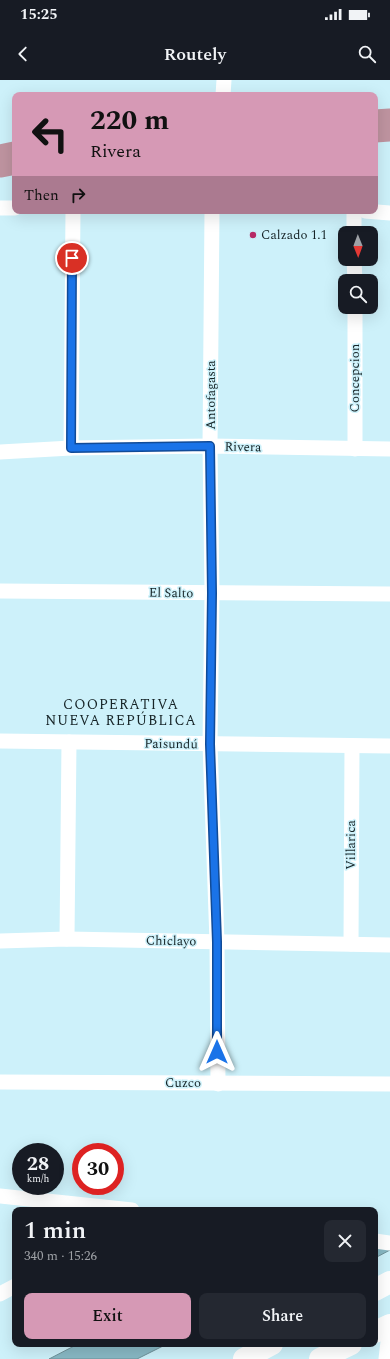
<!DOCTYPE html>
<meta charset="utf-8">
<style>
body{margin:0;font-family:Spectral,serif;background:#242831;color:#f1f3f6;height:100vh;display:flex;flex-direction:column;font-size:15px;white-space:nowrap}
*{box-sizing:border-box;margin:0}
p{font-size:13px;color:#9ea1a6}
.icon{flex:none;width:22px;height:22px;fill:none;stroke:currentColor;stroke-width:2;stroke-linecap:round;stroke-linejoin:round}
.map{position:relative;flex:1;overflow:hidden}
.panel{position:absolute;left:12px;top:1127px;width:366px;height:140px;display:flex;flex-direction:column;background:#171b24;border-radius:8px;box-shadow:0 4px 16px #0002}
.panel>*{flex:none}
.guide{position:absolute;left:12px;top:12px;width:366px;height:122px;border-radius:8px;box-shadow:0 4px 16px #0002;background:#d699b5;color:#111;overflow:hidden}
.needle{width:26px;rotate:179deg}
.controls{position:absolute;left:338px;top:146px;display:grid;gap:8px}
.controls a{display:grid;place-items:center;width:40px;height:40px;border-radius:8px;background:#171b24;box-shadow:0 4px 16px #0002;font-size:20px}
.speed{position:absolute;left:12px;top:1063px;display:flex;gap:8px;font-size:20px;font-weight:700;text-align:center}
.speed>*{display:grid;place-content:center;width:52px;height:52px;border-radius:50%;background:#171b24;box-shadow:0 4px 16px #0002;line-height:1}
.speed small{font-size:10px;font-weight:400}
.speed .limit{border:6px solid #d22;background:#fff;color:#111}
.pin{position:absolute;display:grid;place-items:center;width:34px;height:34px;color:#fff;margin:-17px;border:2px solid #fff;border-radius:50%;box-shadow:0 1px 4px #0007}
.me{position:absolute;width:44px;margin:-22px;rotate:0deg;stroke-linejoin:round;filter:drop-shadow(0 0 3px #0008)}
.turn{display:flex;align-items:center;gap:14px;height:84px;padding:0 12px;font-size:18px}
.turn .icon{width:52px;height:52px;stroke-width:2.5}
.turn b{display:block;font-size:28px;line-height:34px}
.then{display:flex;align-items:center;height:38px;padding:0 12px;background:#0003;gap:8px;font-size:15px}
.round{display:grid;place-items:center;flex:none;width:42px;height:42px;border-radius:8px;background:#242831}
.head{display:flex;align-items:center;justify-content:space-between;height:68px;padding:0 12px}
h1{font-size:24px;font-weight:600;line-height:30px}
.action{display:flex;gap:8px;margin-top:auto;padding:8px 12px}
.action a{flex:1;height:46px;border-radius:8px;background:#d699b5;color:#111;font-size:16px;font-weight:600;line-height:46px;text-align:center}
.action a+a{background:#242831;color:#f1f3f6}
.status{display:flex;justify-content:space-between;align-items:center;height:28px;padding:0 20px;background:#171b24;direction:ltr}
.status svg{height:11px;fill:currentColor}
header{display:flex;justify-content:space-between;align-items:center;height:52px;padding:0 12px;background:#171b24;font-size:18px;font-weight:600}
.map>svg:first-child{display:block}
</style>
<div class="status"><b>15:25</b><svg viewBox="0 0 49 12"><path d="M0 12V9h3v3zM5 12V6h3v6zM10 12V3h3v9zM15 12V0h3v12zM26 1h20v11H26zM47 4h2v5h-2z"/></svg></div>
<header><svg class="icon" aria-label="back" viewBox="0 0 24 24"><path d="M15 5l-7 7 7 7"/></svg>Routely<svg class="icon" aria-label="search" viewBox="0 0 24 24"><circle cx="10" cy="10" r="6"/><path d="M15 15l6 6"/></svg></header>
<div class="map">
<svg width="390" height="1279" viewBox="0 0 390 1279">
<rect width="100%" height="100%" fill="#cdf1fa"/>
<g fill="none" stroke-linecap="round" stroke-linejoin="round">
<g stroke="#bf94a0" stroke-width="33">
<path d="M375 46 390 45"/>
<path d="M0 81 15 78"/>
</g>
</g>
<g fill="#88b8c4" stroke="#6f9199">
<path d="M375 1166 390 1170 375 1178Z"/>
<path d="M78 1264H167L137 1279H49Z"/>
</g>
<g fill="none" stroke-linecap="round" stroke-linejoin="round">
<g stroke="#fff" stroke-width="15">
<path d="M223 15 224 0"/>
<path d="M0 128H15"/>
<path d="M212 131 210 366 212 513 210 664 217 862 218 1004"/>
<path d="M354 131V153"/>
<path d="M365 131 390 133"/>
<path d="M354 179 355 201"/>
<path d="M355 227V369"/>
<path d="M71 368 73 131"/>
<path d="M0 372 71 368 210 366 390 369"/>
<path d="M0 511 390 514"/>
<path d="M0 661 390 666"/>
<path d="M67 859 69 662"/>
<path d="M0 861 67 859 390 865"/>
<path d="M351 864 352 666"/>
<path d="M0 1002 390 1004"/>
<path d="M0 1116 132 1130"/>
<path d="M375 1161 390 1163"/>
<path d="M0 1214 15 1206"/>
<path d="M386 1279 390 1245"/>
</g>
<g stroke="#fff" stroke-width="22">
<path d="M375 1210 390 1202"/>
<path d="M375 1252 390 1245"/>
<path d="M244 1279 272 1264"/>
<path d="M320 1279 351 1264"/>
</g>
</g>
<g fill="none" stroke-linecap="round" stroke-linejoin="round">
<defs>
<path id="route" d="M72 178 71 368 210 366 212 513 210 664 217 862V972"/>
</defs>
<use href="#route" stroke="#114b97" stroke-width="10"/>
<use href="#route" stroke="#1a73e8" stroke-width="7"/>
</g>
<circle fill="#b62b66" stroke="#cdf1fa" stroke-width="1.5" cx="253" cy="155" r="4"/>
<g text-anchor="middle" dominant-baseline="central" stroke-width="3" stroke-linejoin="round" paint-order="stroke">
<g font-size="13" fill="#162427" stroke="#cdf1fa" text-anchor="start">
<text x="261" y="155">Calzado 1.1</text>
</g>
<g font-size="13" fill="#162427" stroke="#cdf1fa">
<text transform="translate(355 298) rotate(-90)">Concepcion</text>
<text transform="translate(211 315) rotate(-90)">Antofagasta</text>
<text transform="translate(243 367) rotate(1)">Rivera</text>
<text transform="translate(171 513) rotate(1)">El Salto</text>
<text transform="translate(171 664) rotate(1)">Paisundú</text>
<text transform="translate(351 765) rotate(-90)">Villarica</text>
<text transform="translate(171 861) rotate(1)">Chiclayo</text>
<text x="183" y="1003">Cuzco</text>
</g>
<g font-size="14" letter-spacing="1" fill="#162427" stroke="#cdf1fa">
<text x="121" y="624">COOPERATIVA<tspan x="121" dy="16">NUEVA REPÚBLICA</tspan></text>
</g>
</g>
</svg>
<div class="controls">
<a><svg class="needle" viewBox="-14 -14 28 28"><path d="M0-13l5 13h-10z" fill="#e53935"/><path d="M0 13l5-13h-10z" fill="#9ea1a6"/></svg></a>
<a><svg class="icon" aria-label="search" viewBox="0 0 24 24"><circle cx="10" cy="10" r="6"/><path d="M15 15l6 6"/></svg></a>
</div>
<div class="speed"><div>28<small>km/h</small></div><div class="limit">30</div></div>
<div class="pin" style="left:72px;top:178px;background:#d93025"><svg class="icon" aria-label="arrive" viewBox="0 0 24 24"><path d="M6 21V4h12l-3 4 3 4H6"/></svg></div>
<svg class="me" style="left:217px;top:972px" viewBox="-20 -20 40 40"><path d="M0-17L14 15 0 8-14 15z" fill="#1a73e8" stroke="#fff" stroke-width="4"/></svg>
<div class="guide">
<div class="turn"><svg class="icon" aria-label="left" viewBox="0 0 24 24"><path d="M17 20v-9H6M10 6l-5 5 5 5"/></svg><div><b>220 m</b>Rivera</div></div>
<div class="then">Then<svg class="icon" aria-label="right" viewBox="0 0 24 24"><path d="M7 20v-9h11M14 6l5 5-5 5"/></svg></div>
</div>
<section class="panel">
<div class="head"><div><h1>1 min</h1><p>340 m · 15:26</p></div><a class="round"><svg class="icon" aria-label="close" viewBox="0 0 24 24"><path d="M6 6l12 12M18 6L6 18"/></svg></a></div>
<div class="action"><a>Exit</a><a>Share</a></div>
</section>
</div>
